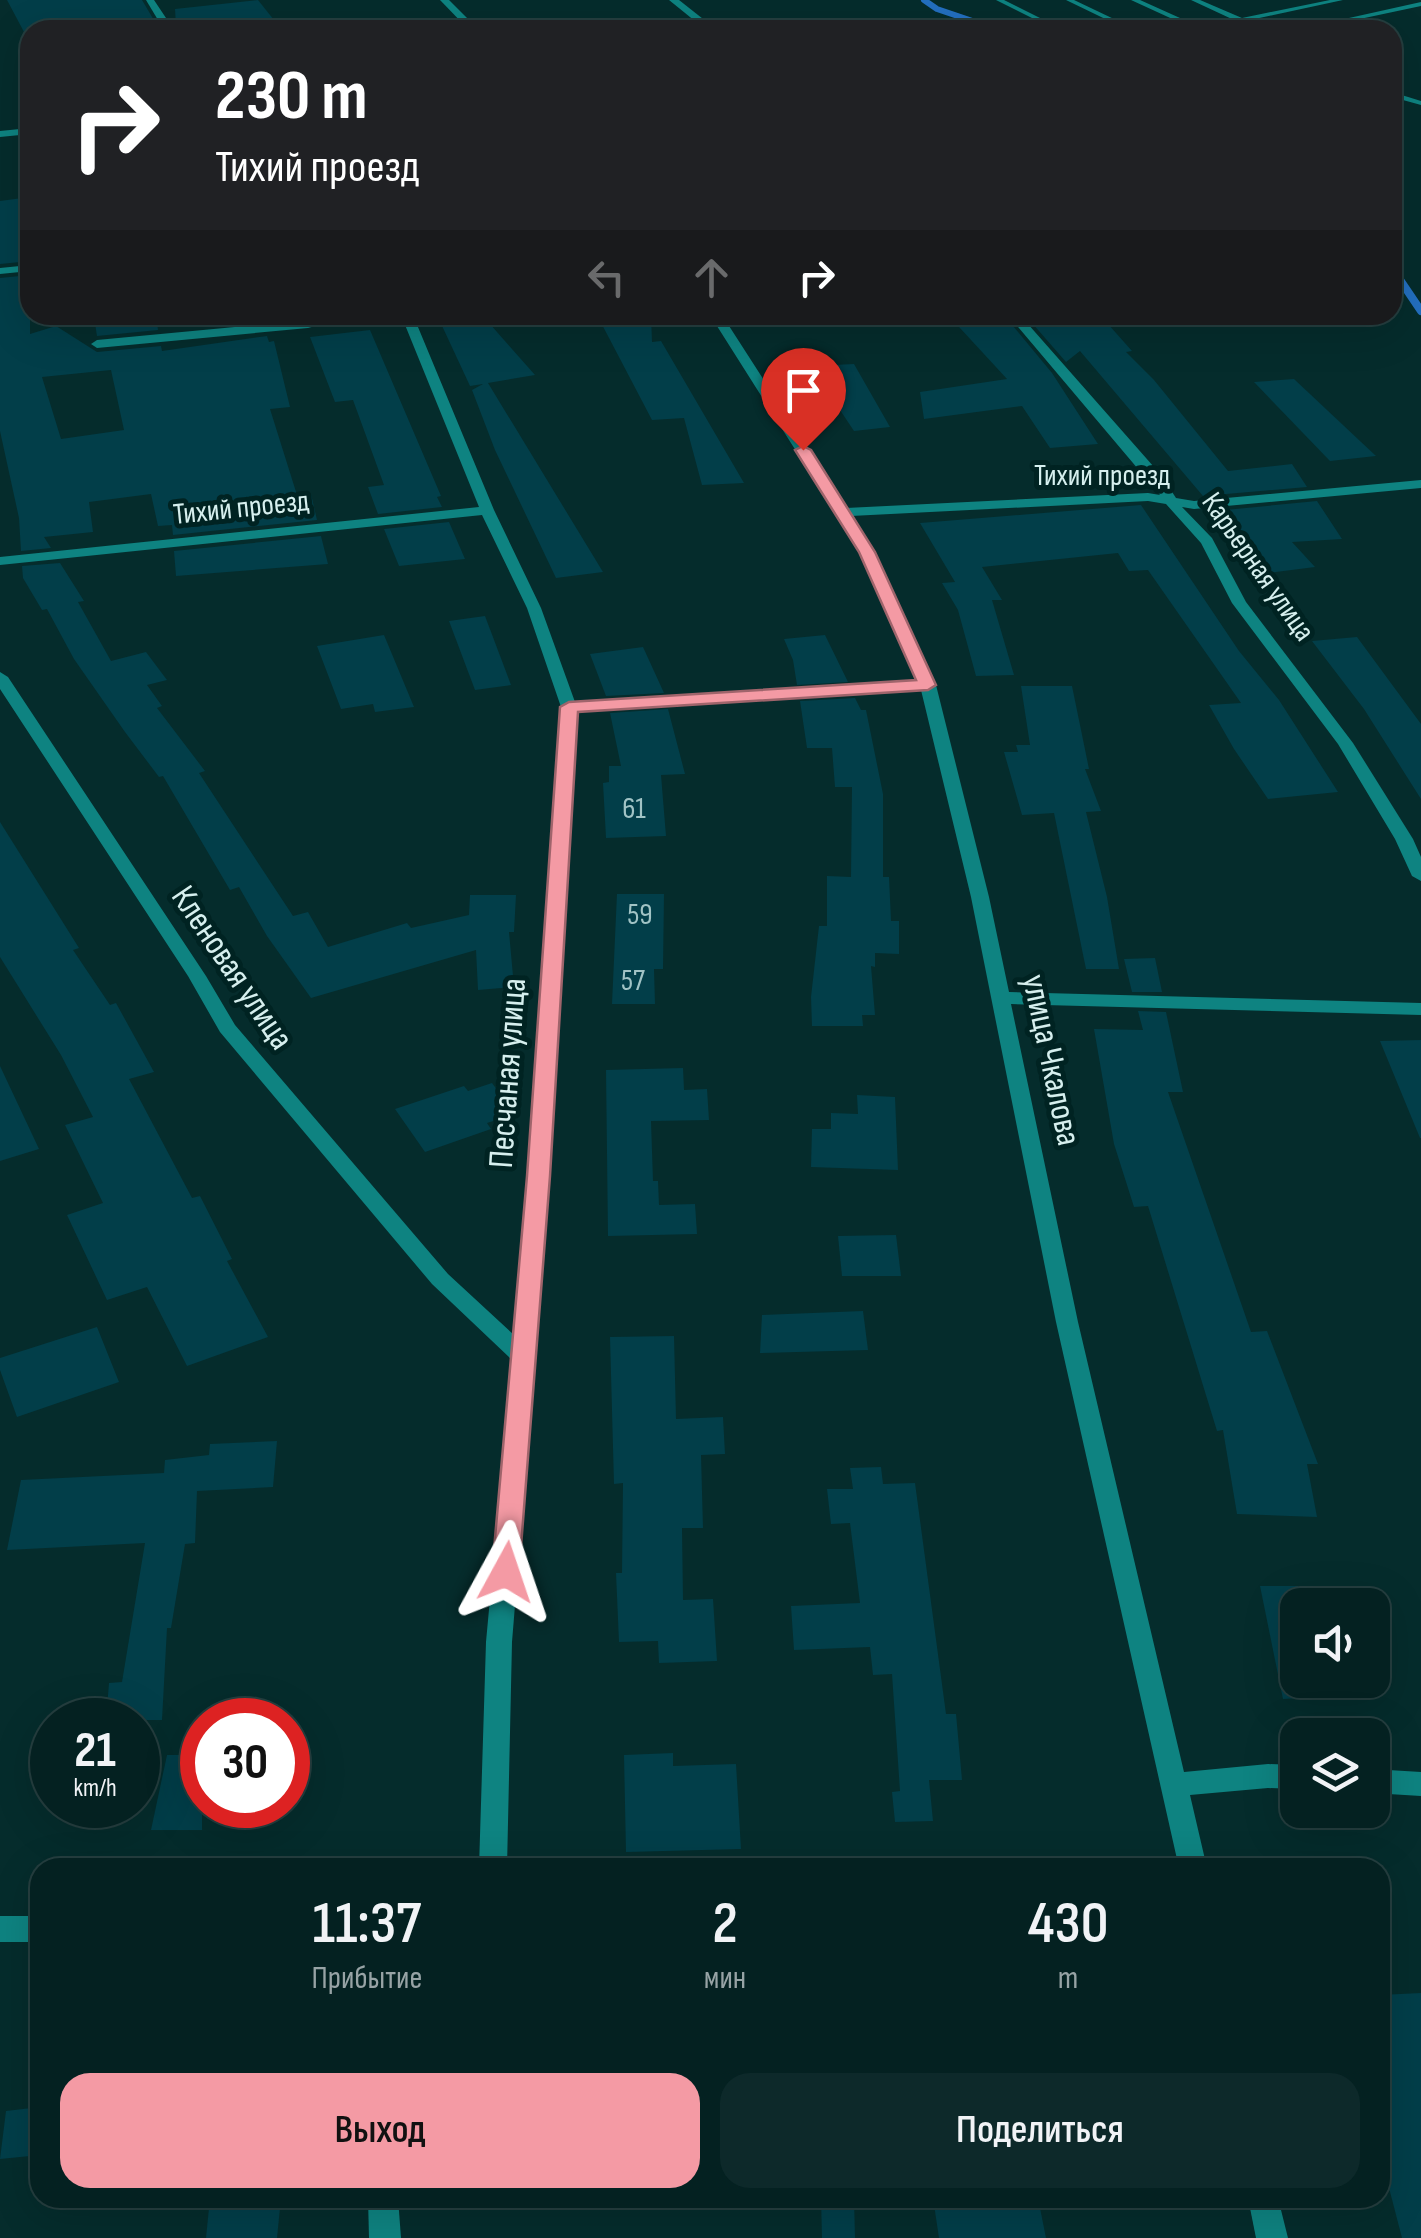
<!DOCTYPE html>
<html lang="ru">
<meta charset="utf-8">
<style>
body{margin:0;font-family:"Sofia Sans Condensed",sans-serif;background:#0d292a;color:#f1f3f6;height:100vh;display:flex;flex-direction:column;font-size:38px;white-space:nowrap}
*{box-sizing:border-box;margin:0}
p{font-size:32px;color:#97a3a5}
.icon{flex:none;width:55px;height:55px;fill:none;stroke:currentColor;stroke-width:2;stroke-linecap:round;stroke-linejoin:round}
.map{position:relative;flex:1;overflow:hidden}
.sheet{position:absolute;left:30px;top:1858px;width:1360px;height:350px;display:flex;flex-direction:column;background:#042121;border-radius:30px;box-shadow:0 10px 40px #0002,0 0 0 2px #253e3f}
.sheet>*{flex:none}
.banner{position:absolute;left:20px;top:20px;width:1382px;height:305px;border-radius:30px;box-shadow:0 10px 40px #0002,0 0 0 2px #253e3f;background:#202124;color:#fff;overflow:hidden}
.controls{position:absolute;left:1280px;top:1588px;display:grid;gap:20px}
.controls a{display:grid;place-items:center;width:110px;height:110px;border-radius:20px;background:#042121;box-shadow:0 10px 40px #0002,0 0 0 2px #253e3f;font-size:50px}
.speed{position:absolute;left:30px;top:1698px;display:flex;gap:20px;font-size:50px;font-weight:700;text-align:center}
.speed>*{display:grid;place-content:center;width:130px;height:130px;border-radius:50%;background:#042121;box-shadow:0 10px 40px #0002,0 0 0 2px #253e3f;line-height:1}
.speed small{font-size:25px;font-weight:400}
.speed .limit{border:15px solid #d22;background:#fff;color:#111}
.pin{position:absolute;display:grid;place-items:center;width:85px;height:85px;color:#fff;margin:-102px -42px;border-radius:50% 50% 50% 0;rotate:-45deg;box-shadow:0 0 10px #0007}
.pin .icon{rotate:45deg}
.me{position:absolute;width:110px;margin:-55px;rotate:5deg;stroke-linejoin:round;filter:drop-shadow(0 0 8px #0008)}
.turn{display:flex;align-items:center;gap:35px;height:210px;padding:0 30px;font-size:45px}
.turn .icon{width:130px;height:130px;stroke-width:2.5}
.turn b{display:block;font-size:70px;line-height:85px}
.lanes{display:flex;align-items:center;height:95px;padding:0 30px;background:#0003;justify-content:center;gap:50px;direction:ltr}
.lanes .off{opacity:.35}
.eta{display:flex;justify-content:space-evenly;align-items:center;height:170px;text-align:center}
.eta b{font-size:60px;font-weight:600;line-height:70px}
.primary-button{display:flex;gap:20px;margin-top:auto;padding:20px 30px}
.primary-button a{flex:1;height:115px;border-radius:30px;background:#f49aa4;color:#111;font-size:40px;font-weight:600;line-height:115px;text-align:center}
.primary-button a+a{background:#0d292a;color:#f1f3f6}
.map>svg:first-child{display:block}
</style>
<div class="map">
<svg width="1421" height="2238" viewBox="0 0 1421 2238">
<rect width="100%" height="100%" fill="#052c2c"/>
<g fill="none" stroke-linecap="round" stroke-linejoin="round">
<path stroke="#236fbf" stroke-width="6" d="M924 0 937 9 999 30"/>
<path stroke="#236fbf" stroke-width="8" d="M1392 268 1421 311"/>
</g>
<g fill="#023e49" fill-rule="evenodd">
<path d="M7 0H142L155 22 24 32Z"/>
<path d="M258 0 282 30H178L176 26 175 9Z"/>
<path d="M30 197V261L0 264V201Z"/>
<path d="M30 275V334L56 326 97 352 161 346 162 351 267 336 269 342 274 341 290 407 270 409 297 495 311 494 317 520 173 535 172 525 158 526 151 494 89 502 93 532 44 537 51 548 21 551 19 518 0 431V278ZM111 370 124 430 61 439 42 377Z"/>
<path d="M156 315 158 330 97 336 94 317Z"/>
<path d="M437 315H482L535 375 488 383 603 572 556 578 495 450 472 390 483 384 470 386Z"/>
<path d="M597 315H651L652 342 661 341 744 483 702 485 684 418 652 420Z"/>
<path d="M948 315H1004L1052 373 1098 444 1050 448 1022 406 924 419 920 392 1007 379Z"/>
<path d="M1025 315H1100L1132 351 1126 352 1154 380 1228 471 1292 464 1307 487 1203 496 1080 351 1066 362Z"/>
<path d="M370 330 441 496 437 497 442 507 378 514 368 487 384 485 353 400 335 402 310 337Z"/>
<path d="M854 364 890 427 854 431 838 407H835L812 366Z"/>
<path d="M1294 379 1376 456 1330 461 1254 382Z"/>
<path d="M1317 501 1342 539 1292 542 1315 567 1268 573 1215 511Z"/>
<path d="M1141 505 1239 651 1279 700 1338 792 1268 799 1234 749 1209 705 1241 703 1148 570 1129 571 1118 553 982 567 1002 600H992L1014 675 976 676 958 610 942 583 955 582 920 523Z"/>
<path d="M449 522 465 559 399 566 384 529Z"/>
<path d="M321 536 328 564 176 576 174 551Z"/>
<path d="M60 563 84 601 78 602 111 661 146 652 167 680 147 685 162 706 157 708 205 771 199 773 293 916 308 912 328 947 407 923 411 928 469 915 470 895H516L514 932H509L514 987 478 990 476 950 311 998 267 936 239 887 230 890 163 776 159 777 125 732 74 659 47 609 42 610 23 578 22 566Z"/>
<path d="M485 616 511 685 475 690 449 621Z"/>
<path d="M384 635 414 707 375 712 373 704 341 709 317 646Z"/>
<path d="M825 635 848 682 797 685 793 660 784 639Z"/>
<path d="M1357 637 1421 724V799L1364 709 1312 641Z"/>
<path d="M643 647 664 693 606 696 590 654Z"/>
<path d="M1021 686H1072L1089 769H1085L1101 811 1086 812 1107 897 1119 969H1086L1054 813 1022 815 1004 752H1018L1016 745H1030Z"/>
<path d="M855 698 861 710H866L883 794V877H889L891 921H899V954L875 953V967L871 966 875 1015H862L863 1026H812L811 997 819 926H827V876L851 877 852 787H835L832 748H807L800 701Z"/>
<path d="M668 709 685 774 661 775 666 836 606 838 603 783 609 782V766H621L610 713Z"/>
<path d="M0 822 79 948 73 950 110 1005 116 1003 154 1072 129 1079 192 1198 200 1196 232 1259 227 1261 268 1337 187 1366 147 1287 107 1300 67 1215 103 1203 65 1125 93 1117 61 1055 0 957Z"/>
<path d="M617 894H664L663 969H654L655 1004H612Z"/>
<path d="M1155 958 1162 992H1132L1124 959Z"/>
<path d="M1138 1011 1166 1012 1183 1092H1168L1251 1332 1267 1331 1318 1464H1307L1317 1517 1237 1514 1223 1430 1217 1431 1148 1206 1134 1207 1114 1144 1094 1029 1143 1030Z"/>
<path d="M1421 1040V1138H1420L1380 1041Z"/>
<path d="M0 1066 39 1149 0 1161Z"/>
<path d="M683 1068 684 1090 707 1089 709 1120 651 1121 653 1181H658L659 1205 695 1204 697 1234 608 1236 606 1070Z"/>
<path d="M492 1083 515 1114 487 1123 491 1129 425 1152 395 1109 464 1086 468 1091Z"/>
<path d="M857 1095 895 1097 898 1170 811 1167 812 1129H831V1113L858 1114Z"/>
<path d="M896 1235 901 1276H842L838 1236Z"/>
<path d="M863 1311 868 1350 760 1353 762 1315Z"/>
<path d="M97 1327 119 1382 17 1417 0 1370V1358Z"/>
<path d="M674 1336 676 1419 723 1417 725 1454 701 1455 703 1528H682L683 1600 713 1599 717 1661 659 1663 658 1641 619 1642 616 1573H622L623 1483 614 1484 610 1337Z"/>
<path d="M277 1441 273 1487 197 1491 195 1543 185 1544 171 1628H167L162 1720H106L109 1683 122 1682 145 1543 7 1550 21 1480 164 1473 165 1460 209 1455 210 1444Z"/>
<path d="M881 1467 883 1484 915 1483 946 1714H956L962 1780H929L933 1821 895 1822 892 1792 900 1791 892 1674 873 1675 870 1647 794 1650 791 1606 860 1603 850 1523 831 1524 827 1489H853L850 1468Z"/>
<path d="M1260 1586H1298V1698L1283 1699Z"/>
<path d="M673 1753V1766L736 1764 741 1849 626 1852 624 1755Z"/>
<path d="M167 1755H202V1830H151Z"/>
<path d="M1421 1993V2238H1402L1380 2153V1995Z"/>
<path d="M40 2107V2155L0 2159 6 2111Z"/>
<path d="M210 2198H281L277 2238H206Z"/>
<path d="M821 2198H854L855 2238H822Z"/>
<path d="M933 2198H1038L1046 2238H939Z"/>
</g>
<g fill="none" stroke-linecap="round" stroke-linejoin="round">
<g fill="#0e8381" fill-rule="evenodd">
<path d="M996 0H1004L1064 30H1056Z"/>
<path d="M1066 0H1074L1137 30H1128Z"/>
<path d="M1131 0H1140L1200 27 1234 20 1191 0H1200L1242 18 1330 0H1343L1204 30H1191L1192 28Z"/>
<path d="M1421 2V6L1308 30H1295Z"/>
<path d="M1392 92 1421 101V105L1392 97Z"/>
<path d="M1392 122 1402 126 1398 128 1392 127Z"/>
</g>
<g fill="#0e8381" fill-rule="evenodd">
<path d="M146 0H154L174 30H164Z"/>
<path d="M440 0H449L479 30H469Z"/>
<path d="M669 0H679L717 30H706Z"/>
<path d="M30 128V134L0 137V131Z"/>
<path d="M30 265V271L0 274V268Z"/>
<path d="M332 315H355L308 328 97 348 91 344 97 340 308 320Z"/>
<path d="M401 315H413L494 510 541 608 575 702 918 681 860 552 710 315H722L846 508 1148 493 1160 495 1008 315H1020L1161 475 1176 498 1194 501 1421 480V488L1194 509 1182 507 1212 538 1246 602 1353 743 1413 839 1421 857V881L1412 876 1395 839 1338 744 1232 603 1201 543 1166 504 1148 501 851 516 874 552 936 685 989 897 1009 992 1421 1003V1015L1011 1004 1078 1322 1184 1772 1268 1764 1298 1765V1789L1268 1788 1190 1795 1207 1868H1179L1056 1322 971 897 921 690 577 711 541 1288 512 1642 507 1868H479L486 1642 512 1360 432 1284 220 1032 188 976 0 689V672L8 677 206 976 235 1025 448 1274 515 1336 561 707 527 608 482 515 0 565V557L479 507Z"/>
<path d="M1372 1769 1421 1772V1796L1372 1793Z"/>
<rect x="0" y="1916" width="40" height="26"/>
<path d="M368 2198H398L401 2238H369Z"/>
<path d="M1248 2198H1278L1288 2238H1256Z"/>
</g>
</g>
<path fill="#f49aa4" stroke="#9f646b" stroke-width="2.5" d="M803 446 811 450 875 552 936 685 928 690 578 712 550 1176 519 1572 515 1580 506 1583 496 1580 492 1572 527 1176 560 707 569 702 916 680 859 552 795 450Z"/>
<g text-anchor="middle" dominant-baseline="central" stroke-width="10" stroke-linejoin="round" paint-order="stroke">
<g font-size="30" fill="#d6efee" stroke="#002322">
<text x="1102" y="476">Тихий проезд</text>
<text transform="translate(241 508) rotate(-6)">Тихий проезд</text>
<text transform="translate(1258 567) rotate(55)">Карьерная улица</text>
</g>
<g font-size="30" fill="#a1c3c5">
<text x="634" y="809">61</text>
<text x="640" y="915">59</text>
<text x="633" y="981">57</text>
</g>
<g font-size="35" fill="#d6efee" stroke="#002322">
<text transform="translate(232 968) rotate(56)">Кленовая улица</text>
<text transform="translate(1051 1060) rotate(78)">улица Чкалова</text>
<text transform="translate(508 1073) rotate(-86)">Песчаная улица</text>
</g>
</g>
</svg>
<div class="controls">
<a><svg class="icon" aria-label="sound" viewBox="0 0 24 24"><path d="M4 9h4l5-4v14l-5-4H4zM17 9q2 3 0 6"/></svg></a>
<a><svg class="icon" aria-label="layers" viewBox="0 0 24 24"><path d="M12 4l9 5-9 5-9-5zM3 14l9 5 9-5"/></svg></a>
</div>
<div class="speed"><div>21<small>km/h</small></div><div class="limit">30</div></div>
<div class="pin" style="left:803px;top:450px;background:#d93025"><svg class="icon" aria-label="arrive" viewBox="0 0 24 24"><path d="M6 21V4h12l-3 4 3 4H6"/></svg></div>
<svg class="me" style="left:506px;top:1572px" viewBox="-20 -20 40 40"><path d="M0-17L14 15 0 8-14 15z" fill="#f49aa4" stroke="#fff" stroke-width="4"/></svg>
<div class="banner">
<div class="turn"><svg class="icon" aria-label="right" viewBox="0 0 24 24"><path d="M7 20v-9h11M14 6l5 5-5 5"/></svg><div><b>230 m</b>Тихий проезд</div></div>
<div class="lanes"><svg class="icon off" aria-label="left" viewBox="0 0 24 24"><path d="M17 20v-9H6M10 6l-5 5 5 5"/></svg><svg class="icon off" aria-label="ahead" viewBox="0 0 24 24"><path d="M12 20V5M6 11l6-6 6 6"/></svg><svg class="icon" aria-label="right" viewBox="0 0 24 24"><path d="M7 20v-9h11M14 6l5 5-5 5"/></svg></div>
</div>
<section class="sheet">
<div class="eta">
<div><b>11:37</b><p>Прибытие</p></div>
<div><b>2</b><p>мин</p></div>
<div><b>430</b><p>m</p></div>
</div>
<div class="primary-button"><a>Выход</a><a>Поделиться</a></div>
</section>
</div>
